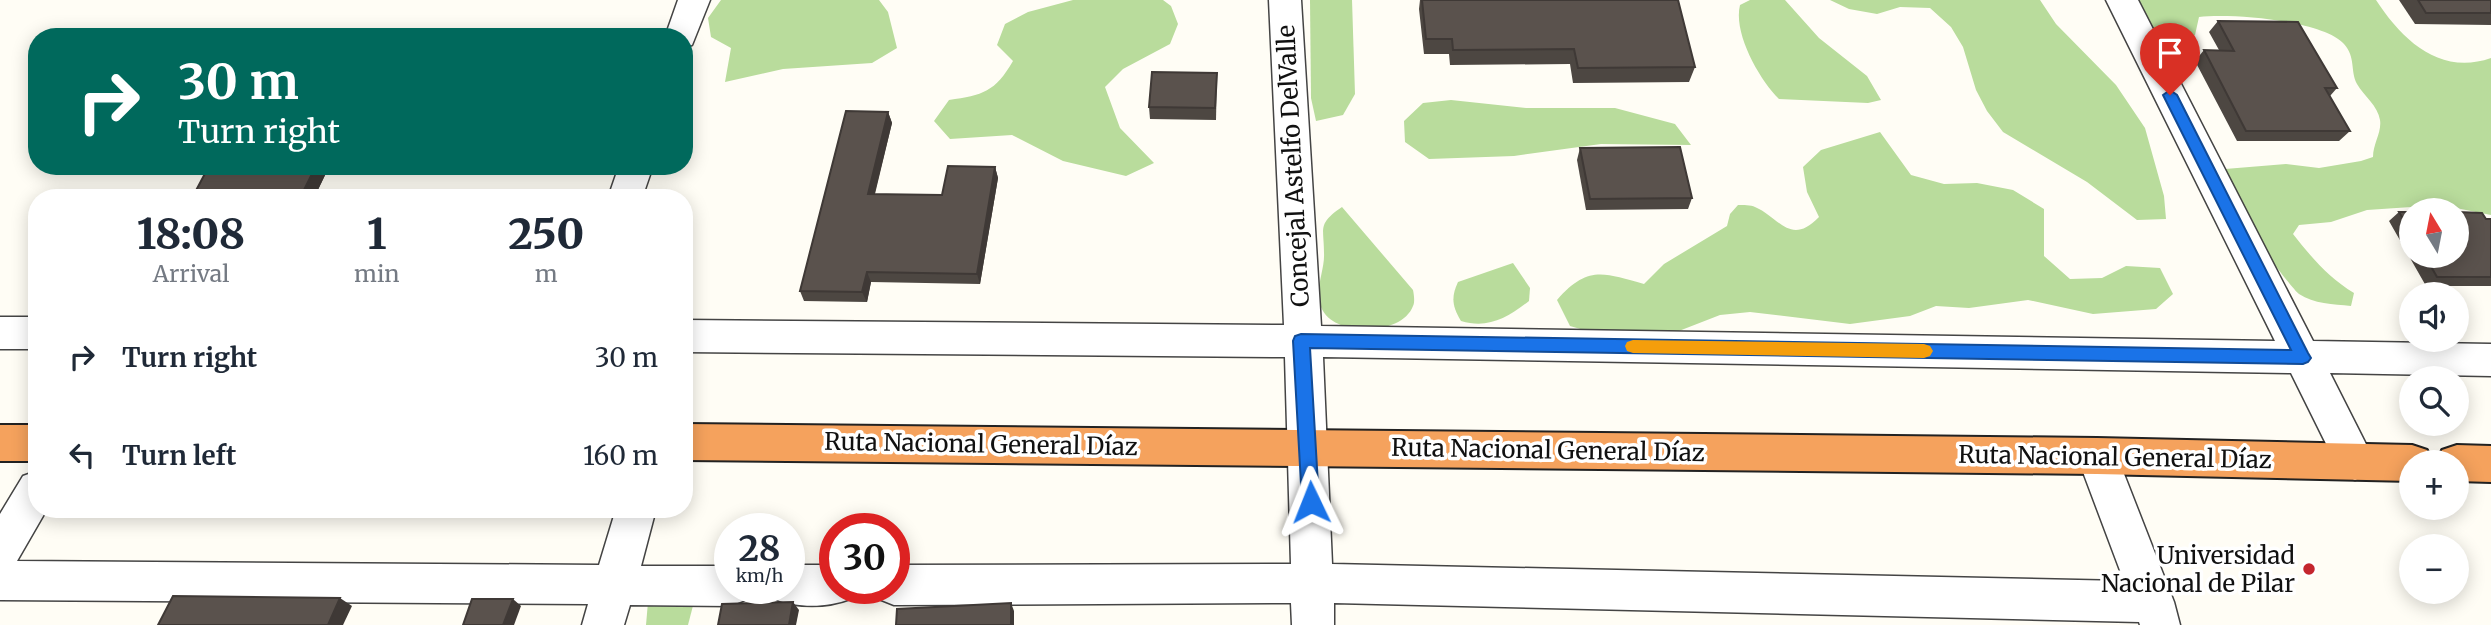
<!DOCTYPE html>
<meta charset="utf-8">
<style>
body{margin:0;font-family:Merriweather,serif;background:#f2f2f3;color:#1f2937;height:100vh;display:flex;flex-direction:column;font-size:26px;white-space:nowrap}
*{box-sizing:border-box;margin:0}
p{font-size:23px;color:#747a83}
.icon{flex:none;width:38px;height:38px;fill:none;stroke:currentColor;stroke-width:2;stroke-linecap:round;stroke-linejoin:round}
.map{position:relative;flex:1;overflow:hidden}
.drawer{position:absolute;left:28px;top:189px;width:665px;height:329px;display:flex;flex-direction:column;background:#fff;border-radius:28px;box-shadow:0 4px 18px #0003}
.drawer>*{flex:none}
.guide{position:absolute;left:28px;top:28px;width:665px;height:147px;border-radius:28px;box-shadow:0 4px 18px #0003;background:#00695c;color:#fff;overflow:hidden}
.needle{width:46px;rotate:350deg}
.controls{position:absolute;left:2399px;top:198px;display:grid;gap:14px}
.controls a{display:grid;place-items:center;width:70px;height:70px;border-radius:50%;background:#fff;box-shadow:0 4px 18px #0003;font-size:35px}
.speed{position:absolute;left:714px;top:513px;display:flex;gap:14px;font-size:35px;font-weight:700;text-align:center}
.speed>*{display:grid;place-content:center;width:91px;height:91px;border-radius:50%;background:#fff;box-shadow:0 4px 18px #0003;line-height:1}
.speed small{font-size:18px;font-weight:400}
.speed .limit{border:10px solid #d22;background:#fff;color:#111}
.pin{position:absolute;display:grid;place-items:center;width:60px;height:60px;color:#fff;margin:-72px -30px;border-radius:50% 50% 50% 0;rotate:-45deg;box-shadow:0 0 7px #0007}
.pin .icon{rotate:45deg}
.me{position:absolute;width:77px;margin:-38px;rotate:358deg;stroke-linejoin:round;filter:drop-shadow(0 0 5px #0008)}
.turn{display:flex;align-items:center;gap:24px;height:147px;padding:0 35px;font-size:32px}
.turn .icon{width:91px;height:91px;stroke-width:2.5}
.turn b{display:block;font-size:49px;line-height:60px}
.eta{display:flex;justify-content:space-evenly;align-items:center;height:119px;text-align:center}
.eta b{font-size:42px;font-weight:800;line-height:49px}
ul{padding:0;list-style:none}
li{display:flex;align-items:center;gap:21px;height:98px;padding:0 35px}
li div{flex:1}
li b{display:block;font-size:26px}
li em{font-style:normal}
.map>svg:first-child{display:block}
</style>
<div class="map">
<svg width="2491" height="625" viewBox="0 0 2491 625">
<rect width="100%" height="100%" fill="#fffdf5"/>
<g fill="#b9dc9c">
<path d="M721 0H879L888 12 897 48 872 63 783 69 725 82 731 48 711 37 708 18Z"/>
<path d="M1073 0H1163L1171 6 1178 24 1170 44 1123 69 1105 87 1120 128 1154 163 1126 176 1063 161 1012 135 950 139 934 121 949 100C983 95 995 92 1013 61L997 45 1005 24 1028 12Z"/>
<path d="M1310 0H1352L1355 94 1343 115 1316 121 1311 98Z"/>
<path d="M1750 0H1785L1819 38 1867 76 1881 100 1868 103 1779 99C1759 79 1733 33 1740 5Z"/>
<path d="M1830 0H2040L2056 24 2116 85 2145 128 2164 196 2166 219 2137 220 2087 182 2003 132 1987 111 1976 90 1963 47 1951 27 1930 8 1900 7 1877 14 1849 9Z"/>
<path d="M2131 0H2376C2402 40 2440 76 2491 58V215L2441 205 2367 210 2331 222 2299 225 2293 234C2311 257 2329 278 2354 293L2351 306C2333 304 2314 304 2299 294 2292 289 2237 216 2232 207 2227 196 2226 181 2225 169L2286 164 2319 168 2361 161 2373 157C2373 144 2382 132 2380 120 2378 106 2364 96 2357 84 2350 71 2356 57 2344 44 2323 20 2230 13 2199 17L2195 35 2176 45 2161 40Z"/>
<path d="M1451 100 1526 108H1615L1675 124 1691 145 1601 144 1514 156 1429 159 1405 142 1404 121 1423 103Z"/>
<path d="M1880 132 1911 175 1944 184 1977 183 2013 190 2044 209V256L2070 279 2102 278 2126 266 2160 268 2173 294 2156 309 2093 314 2028 300 1969 308 1936 306 1910 316 1850 324 1750 312 1720 315 1666 336 1601 335 1570 326 1557 300C1588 265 1603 273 1644 284L1664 264 1727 226 1730 214 1738 205C1743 205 1751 205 1755 207 1779 217 1790 247 1819 217L1807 192 1803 167 1821 150Z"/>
<path d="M1342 207 1413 290C1414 295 1415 302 1413 306 1402 336 1333 338 1321 307 1314 290 1325 270 1324 253 1324 228 1317 224 1342 207Z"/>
<path d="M1513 263 1530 288 1529 301C1507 318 1488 329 1461 321 1452 306 1451 297 1458 282Z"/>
<path d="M696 594 688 625H646L648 602Z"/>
</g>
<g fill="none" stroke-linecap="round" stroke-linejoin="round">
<defs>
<g id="street">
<path d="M678 0H710L692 45 684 47V37H665Z"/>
<path d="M1269 0H1301L1321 326 2275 341 2106 0H2138L2313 341 2491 344V376L2330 373 2375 462 2369 474 2355 480 2341 474 2291 373 1323 357 1332 564 2124 581 2077 456 2083 444 2097 439 2111 444 2117 456 2174 602 2180 625H2140L2139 622 1334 603V625H1292L1291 603 894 605 879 599 874 588H894V565L1291 564 1285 357 684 352V320L1284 325Z"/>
<path d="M619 166H653L642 198H608Z"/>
<rect x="0" y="317" width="37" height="32"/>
<path d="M37 471V509H47L17 561 599 565 616 509H656L641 566H730V588H750L745 600 730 606 630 605 624 625H582L588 604 0 600V514L23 476Z"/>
<path d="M789 565H835V588H855L850 599C827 608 797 608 774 599L769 588H789Z"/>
</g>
<g id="highway">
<path d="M684 424 2097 438 2412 445 2427 450 2432 462H2412V481L2097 474 684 460Z"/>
<rect x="0" y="425" width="37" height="36"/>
<path d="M2457 445 2491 446V482L2457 481V462H2437L2442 450Z"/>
</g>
</defs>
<use href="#street" stroke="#444" stroke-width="3"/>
<use href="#highway" stroke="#222" stroke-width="4"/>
<use href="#street" fill="#fff" fill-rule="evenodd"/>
<use href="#highway" fill="#f5a25d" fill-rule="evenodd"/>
</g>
<g fill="#4d4742">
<path d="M1420 0H1678L1695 67 1689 82 1573 83 1570 64 1450 65 1449 54H1424L1419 9Z"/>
<path d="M2399 0H2491V25L2415 24Z"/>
<path d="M2218 21 2337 88 2330 96 2350 131 2339 141H2237L2195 61 2204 50H2219L2209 32Z"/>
<path d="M1217 73 1216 120 1150 119 1149 107Z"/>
<path d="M888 112 892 123 875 194 942 195 995 167 998 178 980 284 871 282 867 302 804 301 800 291Z"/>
<path d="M1580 148 1692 198 1688 209 1586 210 1577 160Z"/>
<path d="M209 166H326L328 169 314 198H192Z"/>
<path d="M2399 212H2412V256H2457L2486 219H2491V286H2426L2389 221Z"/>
</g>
<g fill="#3f3936">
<path d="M888 112 892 123 872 204 868 194Z"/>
<path d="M316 166H326L328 169 314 198H309L303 192Z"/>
<path d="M995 167 998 178 980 284 977 274Z"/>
<path d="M280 192 286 198H277Z"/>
<path d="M867 272 871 282 867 302 862 292Z"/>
<path d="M340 598 352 606 343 625H328Z"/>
<path d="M513 599 521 606 514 625H503Z"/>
<path d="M793 602 799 610 796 625H789Z"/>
<path d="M1011 603 1014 611V625H1011Z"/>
</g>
<g fill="#5a524d" stroke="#3f3936" stroke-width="2">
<path d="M1422 0H1678L1695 67 1578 68 1574 49 1453 50 1452 39H1426Z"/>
<path d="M2418 0H2491V13H2426Z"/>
<path d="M2218 21 2298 22 2337 88H2325L2350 131H2246L2204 50 2234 51Z"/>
<path d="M1152 72 1217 73 1215 108 1149 107Z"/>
<path d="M846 111 888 112 868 194 942 195 948 166 995 167 977 274 867 272 862 292 800 291Z"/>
<path d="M1680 147 1692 198 1590 199 1580 148Z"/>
<path d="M209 166H316L303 192H280L277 198H192Z"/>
<path d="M2399 212H2412V233Z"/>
<path d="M2457 212 2482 213 2486 219H2491V277H2437L2425 256H2457Z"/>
<path d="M173 596 340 598 328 625H158Z"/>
<path d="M472 599H513L503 625H463Z"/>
<path d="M793 602 789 625H718L722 604Z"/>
<path d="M1011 603V625H896L897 609Z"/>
</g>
<path fill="#1a73e8" stroke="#114b97" stroke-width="2" d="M2170 90 2177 95 2308 353 2311 358 2308 362 2303 364 1310 348 1319 502 1317 507 1311 510 1304 507 1302 502 1293 341 1295 336 1301 334 2291 350 2163 95Z"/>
<path fill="#f59e0b" d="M1633 340 1924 344 1930 346 1933 351 1930 356 1924 358 1633 353 1627 351 1625 346 1627 342Z"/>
<circle fill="#c4262e" stroke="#fff" stroke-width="2.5" cx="2309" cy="569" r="7"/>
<g text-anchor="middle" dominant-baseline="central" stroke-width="7" stroke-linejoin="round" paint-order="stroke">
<g font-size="24" fill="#111" stroke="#fff">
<text transform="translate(1293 166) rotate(-93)">Concejal Astelfo DelValle</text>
<text transform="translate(981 444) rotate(1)">Ruta Nacional General Díaz</text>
<text transform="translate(1548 450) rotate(1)">Ruta Nacional General Díaz</text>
<text transform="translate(2115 457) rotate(1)">Ruta Nacional General Díaz</text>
</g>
<g font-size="24" fill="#111" stroke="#fff" text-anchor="end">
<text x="2295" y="555">Universidad<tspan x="2295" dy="28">Nacional de Pilar</tspan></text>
</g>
</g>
</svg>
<div class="controls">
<a><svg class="needle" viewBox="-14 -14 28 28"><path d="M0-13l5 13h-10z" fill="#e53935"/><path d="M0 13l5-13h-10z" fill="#747a83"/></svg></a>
<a><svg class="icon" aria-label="sound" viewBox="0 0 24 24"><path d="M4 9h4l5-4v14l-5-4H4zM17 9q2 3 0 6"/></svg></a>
<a><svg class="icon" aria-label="search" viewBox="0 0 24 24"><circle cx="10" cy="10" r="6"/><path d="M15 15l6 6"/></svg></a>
<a>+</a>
<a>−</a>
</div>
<div class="speed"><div>28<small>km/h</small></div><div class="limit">30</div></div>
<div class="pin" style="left:2170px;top:95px;background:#d93025"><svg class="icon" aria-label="arrive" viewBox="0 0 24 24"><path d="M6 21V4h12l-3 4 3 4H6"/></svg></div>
<svg class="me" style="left:1311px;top:502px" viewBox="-20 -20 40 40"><path d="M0-17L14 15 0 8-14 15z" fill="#1a73e8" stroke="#fff" stroke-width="4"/></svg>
<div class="guide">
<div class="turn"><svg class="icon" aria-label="right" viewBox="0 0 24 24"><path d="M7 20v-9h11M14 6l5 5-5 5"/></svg><div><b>30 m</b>Turn right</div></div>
</div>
<section class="drawer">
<div class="eta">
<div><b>18:08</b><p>Arrival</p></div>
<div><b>1</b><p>min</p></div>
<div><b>250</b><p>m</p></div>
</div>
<ul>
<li><svg class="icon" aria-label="right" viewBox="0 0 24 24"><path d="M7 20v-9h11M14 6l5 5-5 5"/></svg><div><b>Turn right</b></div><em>30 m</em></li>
<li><svg class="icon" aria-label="left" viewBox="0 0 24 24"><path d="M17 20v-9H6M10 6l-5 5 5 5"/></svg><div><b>Turn left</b></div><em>160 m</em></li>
</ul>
</section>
</div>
